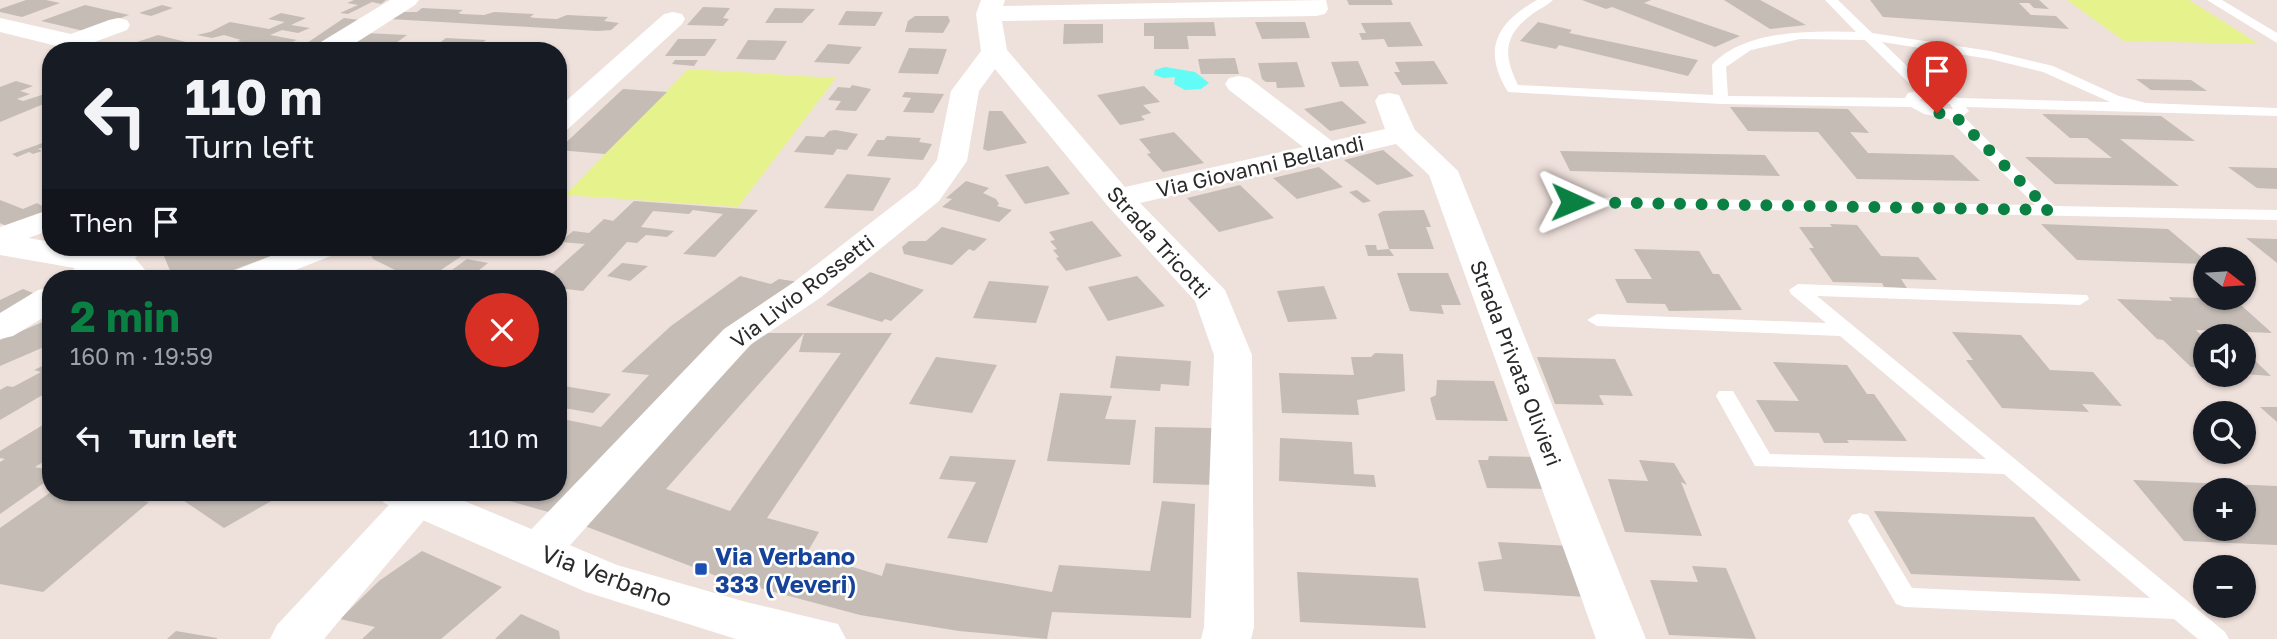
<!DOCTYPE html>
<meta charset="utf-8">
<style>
body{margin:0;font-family:"Golos Text",sans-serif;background:#20242c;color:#f1f3f6;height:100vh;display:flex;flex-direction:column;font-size:26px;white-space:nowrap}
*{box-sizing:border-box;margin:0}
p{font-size:23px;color:#9ea1a6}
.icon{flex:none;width:38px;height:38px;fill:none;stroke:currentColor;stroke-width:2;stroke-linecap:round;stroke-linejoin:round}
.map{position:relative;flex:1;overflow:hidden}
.details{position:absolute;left:42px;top:270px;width:525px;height:231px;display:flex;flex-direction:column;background:#171b24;border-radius:28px;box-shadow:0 2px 5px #0004}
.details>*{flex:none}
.banner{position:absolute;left:42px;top:42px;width:525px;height:214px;border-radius:28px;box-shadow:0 2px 5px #0004;background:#171b24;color:#f1f3f6;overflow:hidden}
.needle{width:46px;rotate:107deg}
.fabs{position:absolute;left:2193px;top:247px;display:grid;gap:14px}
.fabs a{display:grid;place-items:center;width:63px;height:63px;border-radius:50%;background:#171b24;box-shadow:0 2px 5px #0004;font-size:35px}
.pin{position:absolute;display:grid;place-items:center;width:60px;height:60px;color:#fff;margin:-72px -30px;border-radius:50% 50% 50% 0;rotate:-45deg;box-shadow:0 0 7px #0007}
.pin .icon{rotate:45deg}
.me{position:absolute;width:77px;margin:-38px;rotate:91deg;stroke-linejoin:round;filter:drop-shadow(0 0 5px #0008)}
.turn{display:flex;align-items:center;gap:24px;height:147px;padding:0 28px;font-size:32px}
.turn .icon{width:91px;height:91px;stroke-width:2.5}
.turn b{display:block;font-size:49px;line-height:60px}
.then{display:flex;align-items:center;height:66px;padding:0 28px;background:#0003;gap:14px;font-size:26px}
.round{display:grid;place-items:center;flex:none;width:74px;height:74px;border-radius:37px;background:#20242c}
.head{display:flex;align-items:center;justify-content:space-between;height:119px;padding:0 28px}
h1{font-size:42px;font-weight:700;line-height:52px;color:#0b8043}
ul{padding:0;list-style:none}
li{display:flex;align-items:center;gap:21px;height:98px;padding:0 28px}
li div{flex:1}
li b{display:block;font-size:26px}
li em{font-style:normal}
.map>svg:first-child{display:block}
</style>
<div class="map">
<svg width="2277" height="639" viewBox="0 0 2277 639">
<rect width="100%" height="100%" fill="#eee0db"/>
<g fill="#e6f38c">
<path d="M2067 0H2189L2259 44 2124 41Z"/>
<path d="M688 69 836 78 738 207 565 195Z"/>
</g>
<path fill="#62fbf5" d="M1165 67 1195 72 1209 83 1201 89 1185 90 1174 84 1175 77 1164 78 1154 75 1155 70Z"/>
<g fill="#c5bcb6" fill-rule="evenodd">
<path d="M26 0H46L60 3 22 17 0 12V9Z"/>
<path d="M354 0H386L381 4 372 2 348 14 340 13 358 5 347 3Z"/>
<path d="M1347 0H1391L1393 5H1349Z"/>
<path d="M1582 0H1651L1644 3 1740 36 1715 47 1612 7 1606 9Z"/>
<path d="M1724 0H1760L1806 25 1770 29Z"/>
<path d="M1870 0H2039L2049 9 2034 8 2029 3H2019L2031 15 2056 16 2069 29 1883 17Z"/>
<path d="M85 5 129 15 84 31 41 21Z"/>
<path d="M162 5 173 8 151 16 139 13Z"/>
<path d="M703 7 730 8 723 18 729 19 723 26 687 25Z"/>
<path d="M422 8 463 10 458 13 462 14 484 15 494 12 534 14 530 17 535 18 557 19 567 15 608 17 604 21 619 23 611 30 598 31 390 19 401 12H417Z"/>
<path d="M775 8 815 9 802 23H765Z"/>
<path d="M846 11 883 12 875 26 838 25Z"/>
<path d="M281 13 306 18 291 25 310 28 298 33 282 30 270 35 297 40 272 51 251 47 255 45 237 41 241 40 224 35 212 38 197 35 210 32 230 22 269 29 285 22 268 19Z"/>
<path d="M915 16H948L950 21 943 33 905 32 908 21Z"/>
<path d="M344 18 360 20 320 51H295Z"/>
<path d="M1214 22 1216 36H1187L1189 49H1154V36H1144V23Z"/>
<path d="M1255 22H1305L1310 38 1262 39Z"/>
<path d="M1410 22 1423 46 1388 47 1384 39 1362 40 1359 33H1366L1361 23Z"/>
<path d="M1538 22 1572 30 1569 33 1698 60 1688 76 1559 45 1556 49 1520 41Z"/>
<path d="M1064 24H1103V43L1063 44Z"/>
<path d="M365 33 407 35 385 51H338Z"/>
<path d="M158 35 198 45 184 51 145 44 136 47 128 45Z"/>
<path d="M446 38 486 40 472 51H429Z"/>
<path d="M678 39H717L705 56H665Z"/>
<path d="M748 40 787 41 775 60 736 59Z"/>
<path d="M828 44 862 47 849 64 814 62Z"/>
<path d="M909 48 947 49 938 74 898 73Z"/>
<path d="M1235 58 1239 74H1201L1198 59Z"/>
<path d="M675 60H698L694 66 672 64Z"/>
<path d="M1358 61 1369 86 1340 87 1331 62Z"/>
<path d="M1434 61 1448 84 1402 85 1394 72H1400L1395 62Z"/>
<path d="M1297 62 1305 87 1277 88 1276 82H1266L1262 79 1258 63Z"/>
<path d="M2136 79 2191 80 2207 91 2151 90Z"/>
<path d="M16 81 33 86 20 91 30 94 17 99 23 101 51 92V104L46 103 0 122V87Z"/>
<path d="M852 85 871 89 856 111 835 110 841 101 828 100 838 87 850 88Z"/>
<path d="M1144 86 1160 102 1143 105 1151 113 1141 116 1145 120 1120 125 1097 95Z"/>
<path d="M623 89 667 92 605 154 558 150Z"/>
<path d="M905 92 944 94 933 113 903 112 911 98 902 97Z"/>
<path d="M1342 101 1367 123 1330 131 1304 109Z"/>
<path d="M1730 107 1848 109 1869 133 1850 132 1868 153 1953 155 1980 181 1857 179 1818 132 1748 131Z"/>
<path d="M989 111H1002L1027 143 988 151 983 149Z"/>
<path d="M2042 114 2161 116 2195 141 2120 139 2179 186 2055 184 2025 157 2112 158 2087 138H2070Z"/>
<path d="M835 130 858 134 847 150 837 149 833 155 794 152 806 136 824 137 829 131Z"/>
<path d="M1174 132 1204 163 1163 172 1147 154 1151 153 1139 139Z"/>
<path d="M887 136 921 138 919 142 932 144 923 160 867 156 877 140H884Z"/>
<path d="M51 140V144L38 149 42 151 33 154 29 152 17 157 12 154Z"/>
<path d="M1383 150 1414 176 1377 185 1344 160Z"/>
<path d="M1560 151 1765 155 1780 176 1570 171Z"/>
<path d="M1048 166 1070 194 1025 204 1005 175Z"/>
<path d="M1319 167 1343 187 1297 199 1273 178Z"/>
<path d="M2228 167 2277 168V189L2257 188Z"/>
<path d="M847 174 891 178 873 211 824 208Z"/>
<path d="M966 181 989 188 983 193 996 199 999 204 997 206 1012 210 999 222 942 207 952 199 946 198Z"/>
<path d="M1240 185 1274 218 1219 232 1187 198Z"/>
<path d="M1357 190 1371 201 1363 203 1349 192Z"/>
<path d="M0 200 23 209 37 203 51 211 12 229 0 223Z"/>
<path d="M634 201 758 210 715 257 683 254 723 214 693 210 689 214 653 211 641 227 674 231 667 237 646 235 637 243 627 242 583 291 558 288V278H547L585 244 560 242 573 231 589 233 604 219 613 221Z"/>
<path d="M1424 210 1431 227H1426L1434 249H1389L1378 214 1383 211Z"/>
<path d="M1092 221 1122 256 1066 271 1056 258 1059 257 1053 250 1057 249 1050 241 1055 240 1049 232Z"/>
<path d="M1830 224 1857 225 1881 256 1918 257 1937 280 1901 279 1907 288 1884 287 1882 283 1833 282 1809 248H1814L1799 227H1832Z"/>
<path d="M2041 224 2168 229 2205 260V264L2077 260Z"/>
<path d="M942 227 987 239 974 251 969 249 952 265 904 254 902 247 909 241H926Z"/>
<path d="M2246 238 2277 239V263Z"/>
<path d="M1365 245H1376L1377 250 1389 249 1394 256H1368Z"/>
<path d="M191 247H198L201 256 230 247H295L212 278H173L164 256Z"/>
<path d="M367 247H475L432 276 397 271 373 259Z"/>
<path d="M1634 249 1699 251 1713 274H1719L1742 310 1669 311 1665 304 1627 303 1615 279H1652Z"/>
<path d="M467 259 488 263 469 278H441Z"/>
<path d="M622 263 648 266 630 281 607 276Z"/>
<path d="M870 272 924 290 891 321 885 319 882 322 826 305Z"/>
<path d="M1397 273H1448L1461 305H1441L1444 314 1410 311Z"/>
<path d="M740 276 771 284 779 279 799 282 559 515 481 493 558 492V418L601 427 649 375 621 372 671 326Z"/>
<path d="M1137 276 1165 306 1108 321 1088 287Z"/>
<path d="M989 281 1049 286 1036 323 973 318Z"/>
<path d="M1324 286 1337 319 1288 322 1277 291Z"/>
<path d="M23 289 43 297 0 321V300Z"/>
<path d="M2169 297 2203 298 2210 305 2242 306 2272 333 2196 330 2205 339V368L2191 367 2163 340 2157 339 2117 299 2172 301Z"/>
<path d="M51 312V344L0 366V340L50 319 45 315Z"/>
<path d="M1952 332 2021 335 2050 370 2093 372 2122 406 2082 404 2089 412 2002 408 1966 360H1973Z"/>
<path d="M762 333H892L767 518 819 532 807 553 882 576 886 563 1052 592 1059 565 1150 571 1162 501 1195 504 1191 618 1052 612 1047 639 959 631 860 615 722 578 582 525ZM804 333 799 352 841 353 730 511 666 489Z"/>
<path d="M2244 350 2271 376 2244 374Z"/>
<path d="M1375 353 1403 354 1405 391 1357 400 1359 415 1282 413 1279 373 1354 375 1351 357H1371Z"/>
<path d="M1116 356 1191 361 1189 386 1161 384 1160 391 1110 388Z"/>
<path d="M936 357 997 365 972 413 909 404Z"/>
<path d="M1537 357 1615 359 1633 396 1599 395 1604 405 1555 404Z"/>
<path d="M51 362V390L0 420V390L7 386 13 387 41 372 34 370Z"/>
<path d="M1773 362 1847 365 1867 394H1874L1907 441 1847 440 1849 443H1824L1819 433 1775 432 1756 400 1799 401Z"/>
<path d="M1437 380 1494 381 1508 421 1436 420 1430 398 1436 395Z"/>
<path d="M558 385 611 394 593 413 558 407Z"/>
<path d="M1060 393 1112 396 1105 419 1136 420 1130 465 1047 461Z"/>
<path d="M2260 407H2277V422Z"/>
<path d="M51 420V457L35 467 44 469 51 465V478L0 514V462L5 459 0 458V451Z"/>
<path d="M1155 427 1212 428 1213 485 1153 483Z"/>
<path d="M1280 438 1352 442 1354 474 1374 475 1376 487 1279 481Z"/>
<path d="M950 456 1016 460 987 543 947 538 976 482 939 479Z"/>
<path d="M1489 456 1541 457 1551 489 1487 488 1478 460H1488Z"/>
<path d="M1639 460 1674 463 1687 485 1681 482 1702 536 1625 532 1608 479 1648 481Z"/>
<path d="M2133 480 2277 486V545L2184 541ZM2205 490H2244V528H2205Z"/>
<path d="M51 492H90L149 502 43 592 0 584V528Z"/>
<path d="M171 492H287L224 528Z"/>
<path d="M1874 511 2034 517 2081 581 1911 574Z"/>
<path d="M1498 542 1571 546 1587 597 1484 591 1478 562 1502 559Z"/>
<path d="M422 551 502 587 441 639H362L375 627 340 619 379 581Z"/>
<path d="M1692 566 1726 568 1756 639 1669 635 1650 580 1698 582Z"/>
<path d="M1297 572 1418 578 1426 628 1300 622Z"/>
<path d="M521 614 559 631 560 639H495Z"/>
<path d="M176 631 217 638V639H167Z"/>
</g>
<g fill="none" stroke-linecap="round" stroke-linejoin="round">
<g fill="#fff" fill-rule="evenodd">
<path d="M1537 0H1553C1548 5 1541 8 1535 12 1504 34 1502 53 1518 85L1713 95 1712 65C1745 29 1812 31 1856 32L1825 0H1838L1872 33 1990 51 2053 66 2119 96 2146 103 2277 108V116L1966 107 1969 111 1963 116 2054 206 2277 210V220L1566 206 1564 202 1572 197 2035 205 1949 119 1924 114 1911 107 1721 104 1508 92C1482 50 1496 23 1537 0ZM1800 39 1865 40 1917 91 1908 93 1905 98 1728 96 1726 67 1751 50ZM1882 42 1990 59 2043 72 2110 102 1959 98 1934 92ZM1924 98 1950 104 1953 109 1934 108 1920 100Z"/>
<path d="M2207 0H2222L2277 33V43Z"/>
<path d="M1798 284 2087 295 2089 299 2080 305 1817 296 2225 632 2229 639H2198L2174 619 1905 607 1896 604 1848 521 1852 515 1860 513 1868 515 1912 588 2150 598 2004 474 1755 466 1716 396 1719 391H1733L1770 454 1986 459 1840 336 1597 326 1587 320 1597 314 1826 323 1791 294 1789 290Z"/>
</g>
<g fill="#fff" fill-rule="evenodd">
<path d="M390 0H419L415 5 343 51H312L316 45Z"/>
<path d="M981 0H1005L1003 6 1326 0 1328 9 1325 14 1316 16 1002 21 1007 50 1125 187 1303 147 1229 90 1225 84 1229 78 1239 76 1249 78 1332 141 1385 129 1375 101 1379 95 1389 93 1399 95 1415 130 1458 171 1646 639H1596L1429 175 1396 144 1140 203 1225 290 1252 355 1254 627 1251 639H1201L1204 627 1214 355 1195 301 1107 205 995 69 979 91 967 161 939 201 820 298 750 345 554 563 538 568 522 563 515 551 522 539 724 329 794 282 917 187 937 160 951 91 981 51 976 14Z"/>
<path d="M673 12 682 14 685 19 682 24 568 129 558 132V108L664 14Z"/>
<path d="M0 18 71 34 109 20 118 18 127 20 130 25 127 30 73 50 0 32Z"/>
<path d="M51 209V230L0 248V227Z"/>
<path d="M108 247H144C121 280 102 278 66 278 74 264 95 258 108 247Z"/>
<path d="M294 247H341L336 254 275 278H227L233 271Z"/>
<path d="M51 287V313L13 336 0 339V313L38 290Z"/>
<path d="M401 492H436L441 500 324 639H270L277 625Z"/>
</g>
<g fill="#fff" fill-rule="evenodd">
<path d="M0 233 51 242V247H78L134 257 152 278H114L109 274 0 255Z"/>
<path d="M377 492H443L617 565 746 602 838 624 846 639H736L586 592 384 503Z"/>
</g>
</g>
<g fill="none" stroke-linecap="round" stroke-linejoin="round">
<path stroke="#0b8043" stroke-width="12" stroke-dasharray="0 21.6" d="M1572 202 2049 210 1953 114 1937 113"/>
</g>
<rect fill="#1a4fb4" stroke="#fff" stroke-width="2.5" x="694" y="562" width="14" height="14" rx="3.5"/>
<g text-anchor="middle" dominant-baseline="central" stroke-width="5" stroke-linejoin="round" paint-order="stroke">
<g font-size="21" fill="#2a2a2a" stroke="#fff">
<text transform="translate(1260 166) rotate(-13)">Via Giovanni Bellandi</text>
<text transform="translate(1159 242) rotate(48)">Strada Tricotti</text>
<text transform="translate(802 291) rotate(-37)">Via Livio Rossetti</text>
<text transform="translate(1516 363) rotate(69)">Strada Privata Olivieri</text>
</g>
<g font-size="24" font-weight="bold" fill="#164399" stroke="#fff" text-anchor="start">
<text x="715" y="555">Via Verbano<tspan x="715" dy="28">333 (Veveri)</tspan></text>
</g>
<g font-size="24" fill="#2a2a2a" stroke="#fff">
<text transform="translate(607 575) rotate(20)">Via Verbano</text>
</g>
</g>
</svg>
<div class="fabs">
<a><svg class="needle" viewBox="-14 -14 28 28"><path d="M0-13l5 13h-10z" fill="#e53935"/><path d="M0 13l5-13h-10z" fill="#9ea1a6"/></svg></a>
<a><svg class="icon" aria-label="sound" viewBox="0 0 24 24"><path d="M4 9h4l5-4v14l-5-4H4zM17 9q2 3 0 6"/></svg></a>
<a><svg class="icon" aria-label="search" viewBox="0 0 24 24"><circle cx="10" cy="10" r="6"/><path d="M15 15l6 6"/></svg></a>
<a>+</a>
<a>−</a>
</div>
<div class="pin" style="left:1937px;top:113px;background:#d93025"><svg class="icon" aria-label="arrive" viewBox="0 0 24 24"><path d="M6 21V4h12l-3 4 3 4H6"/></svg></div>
<svg class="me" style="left:1572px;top:202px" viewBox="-20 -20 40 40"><path d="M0-17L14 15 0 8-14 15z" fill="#0b8043" stroke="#fff" stroke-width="4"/></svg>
<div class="banner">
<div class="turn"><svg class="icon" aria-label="left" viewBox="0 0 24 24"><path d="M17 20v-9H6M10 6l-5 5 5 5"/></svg><div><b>110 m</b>Turn left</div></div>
<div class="then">Then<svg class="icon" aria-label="arrive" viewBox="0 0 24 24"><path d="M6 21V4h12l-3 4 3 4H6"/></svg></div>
</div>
<section class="details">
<div class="head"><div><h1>2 min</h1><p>160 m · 19:59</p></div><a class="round" style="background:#d93025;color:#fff"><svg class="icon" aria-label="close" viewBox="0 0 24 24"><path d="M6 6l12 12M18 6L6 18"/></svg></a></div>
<ul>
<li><svg class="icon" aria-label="left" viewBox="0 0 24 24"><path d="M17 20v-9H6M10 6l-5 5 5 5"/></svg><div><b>Turn left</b></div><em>110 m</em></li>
</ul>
</section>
</div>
